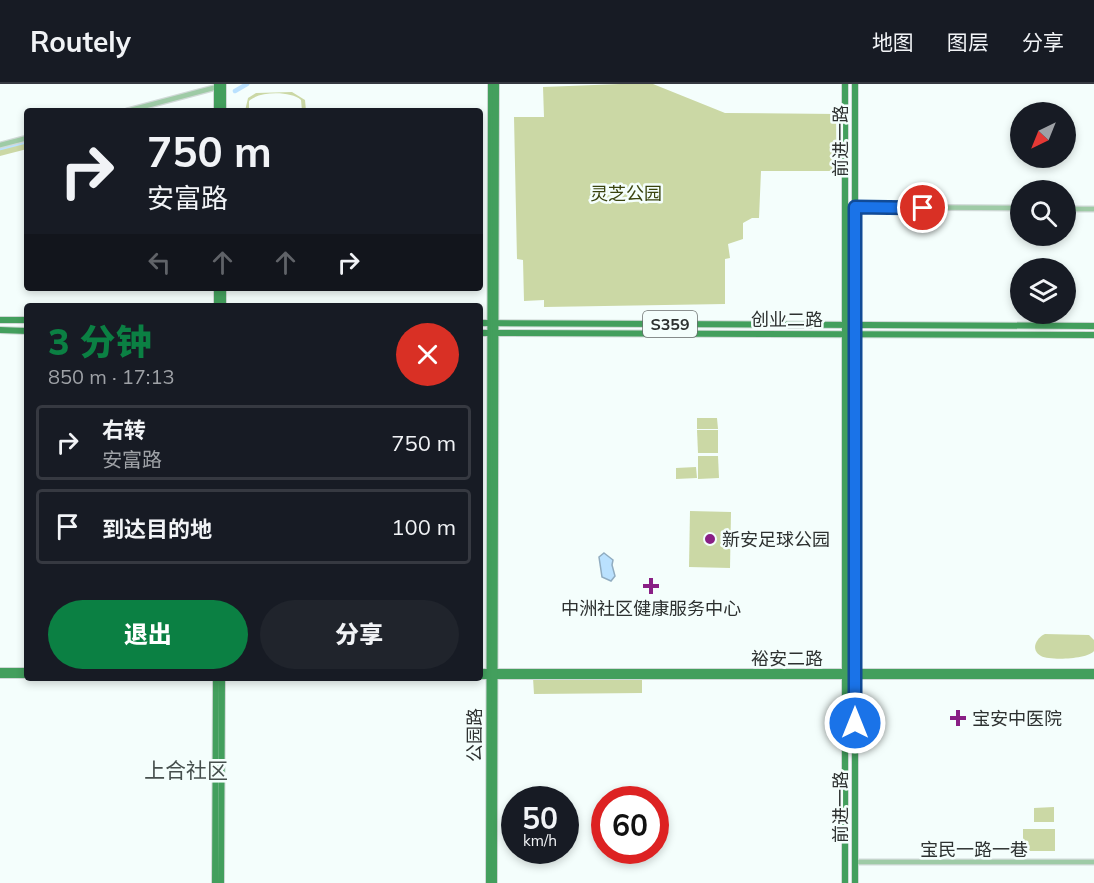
<!DOCTYPE html>
<html lang="zh">
<meta charset="utf-8">
<style>
body{margin:0;font-family:Mulish,"Noto Sans SC",sans-serif;background:#20242c;color:#f1f3f6;height:100vh;display:flex;flex-direction:column;font-size:22px;white-space:nowrap}
*{box-sizing:border-box;margin:0}
p{font-size:20px;color:#9ea1a6}
.icon{flex:none;width:33px;height:33px;fill:none;stroke:currentColor;stroke-width:2;stroke-linecap:round;stroke-linejoin:round}
.map{position:relative;flex:1;overflow:hidden}
.sheet{position:absolute;left:24px;top:219px;width:459px;height:378px;display:flex;flex-direction:column;background:#171b24;border-radius:6px;box-shadow:0 3px 9px #0003}
.sheet>*{flex:none}
.hud{position:absolute;left:24px;top:24px;width:459px;height:183px;border-radius:6px;box-shadow:0 3px 9px #0003;background:#171b24;color:#f1f3f6;overflow:hidden}
.needle{width:39px;rotate:223deg}
.controls{position:absolute;left:1010px;top:18px;display:grid;gap:12px}
.controls a{display:grid;place-items:center;width:66px;height:66px;border-radius:50%;background:#171b24;box-shadow:0 3px 9px #0003;font-size:30px}
.speed{position:absolute;left:501px;top:702px;display:flex;gap:12px;font-size:30px;font-weight:700;text-align:center}
.speed>*{display:grid;place-content:center;width:78px;height:78px;border-radius:50%;background:#171b24;box-shadow:0 3px 9px #0003;line-height:1}
.speed small{font-size:15px;font-weight:400}
.speed .limit{border:9px solid #d22;background:#fff;color:#111}
.pin{position:absolute;display:grid;place-items:center;width:51px;height:51px;color:#fff;margin:-26px;border:3px solid #fff;border-radius:50%;box-shadow:0 2px 6px #0007}
.me{position:absolute;width:66px;margin:-33px;rotate:0deg;stroke-linejoin:round;filter:drop-shadow(0 0 4px #0008)}
.turn{display:flex;align-items:center;gap:21px;height:126px;padding:0 24px;font-size:27px}
.turn .icon{width:78px;height:78px;stroke-width:2.5}
.turn b{display:block;font-size:42px;line-height:51px}
.lanes{display:flex;align-items:center;height:57px;padding:0 24px;background:#0003;justify-content:center;gap:30px;direction:ltr}
.lanes .off{opacity:.35}
.round{display:grid;place-items:center;flex:none;width:63px;height:63px;border-radius:32px;background:#20242c}
.overview{display:flex;align-items:center;justify-content:space-between;height:102px;padding:0 24px}
h1{font-size:36px;font-weight:800;line-height:45px;color:#0b8043}
.primary-button{display:flex;gap:12px;margin-top:auto;padding:12px 24px}
.primary-button a{flex:1;height:69px;border-radius:36px;background:#0b8043;color:#fff;font-size:24px;font-weight:800;line-height:69px;text-align:center}
.primary-button a+a{background:#20242c;color:#f1f3f6}
ul{padding:0;list-style:none}
li{display:flex;align-items:center;gap:18px;height:75px;margin:0 12px 9px;padding:0 12px;border:3px solid #363941;border-radius:6px}
li div{flex:1}
li b{display:block;font-size:22px}
li em{font-style:normal}
header{display:flex;align-items:center;gap:36px;box-sizing:border-box;height:84px;padding:0 30px;background:#171b24;border-bottom:2px solid #363941}
header strong{font-size:28px}
nav{display:flex;gap:33px;margin-inline-start:auto;font-size:21px}
.map>svg:first-child{display:block}
</style>
<header>
<strong>Routely</strong>
<nav><a>地图</a><a>图层</a><a>分享</a></nav>
</header>
<div class="map">
<svg width="1094" height="799" viewBox="0 0 1094 799">
<rect width="100%" height="100%" fill="#f4fefc"/>
<g fill="#cbd8a5">
<path d="M620 0H653L725 29 836 30 837 87H761L759 134H752L743 139V155L728 160 730 174 725 175V220L544 223V216L524 217 523 176 517 175 514 33H544L543 3Z"/>
<path d="M292 8 305 16 306 27H302L301 16C291 7 259 7 249 17V27H245L248 14 256 9Z"/>
<path d="M27 52V65L0 72V60Z"/>
<path d="M697 334H717L718 345H697Z"/>
<path d="M697 346H718V369H698Z"/>
<path d="M698 372H718L719 394 698 395Z"/>
<path d="M696 383 697 394 676 395V384Z"/>
<path d="M690 427 731 428 730 484 689 483Z"/>
<path d="M1045 550 1089 551 1094 556V567C1088 575 1051 577 1041 572 1030 566 1036 554 1045 550Z"/>
<path d="M533 594H642V609L534 610Z"/>
<path d="M1054 723V738H1034V724Z"/>
<rect x="1023" y="745" width="32" height="22"/>
</g>
<path fill="#bae1fe" stroke="#90acc0" stroke-width="1.5" d="M604 469 613 476 612 481 615 492 611 497 602 493 599 473Z"/>
<g fill="none" stroke-linecap="round" stroke-linejoin="round">
<g stroke="#bae1fe" stroke-width="4.5">
<path d="M235 7 247 0"/>
<path d="M0 64 27 57"/>
</g>
<defs>
<g id="minor">
<path d="M127 27 217 3"/>
<path d="M0 61 27 54"/>
<path d="M855 123 1020 124"/>
<path d="M1065 125H1094"/>
<path d="M855 778H1094"/>
</g>
<g id="major">
<path d="M217 27V0"/>
<path d="M223 27V0"/>
<path d="M217 222V204"/>
<path d="M223 222V204"/>
<path d="M0 236H27"/>
<path d="M480 239 1094 242"/>
<path d="M0 246 27 247"/>
<path d="M480 249 1094 251"/>
<path d="M0 587H27"/>
<path d="M480 588H1094"/>
<path d="M0 591H27"/>
<path d="M480 592H1094"/>
<path d="M215 799 216 594"/>
<path d="M221 799 222 594"/>
<path d="M489 799 491 0"/>
<path d="M494 799 496 0"/>
<path d="M845 799V0"/>
<path d="M855 799V0"/>
</g>
</defs>
<use href="#minor" stroke="#d0d9d7" stroke-width="7"/>
<use href="#major" stroke="#d0d9d7" stroke-width="8"/>
<use href="#minor" stroke="#9ecba6" stroke-width="4.5"/>
<use href="#major" stroke="#439f5d" stroke-width="6"/>
</g>
<g fill="none" stroke-linecap="round" stroke-linejoin="round">
<defs>
<path id="route" d="M855 639V123L923 124"/>
</defs>
<use href="#route" stroke="#114b97" stroke-width="15"/>
<use href="#route" stroke="#1a73e8" stroke-width="10"/>
</g>
<g fill="#891f85" stroke="#f4fefc" stroke-width="2">
<circle cx="710" cy="455" r="6"/>
<path d="M648 493h6v6h6v6h-6v6h-6v-6h-6v-6h6z"/>
<path d="M955 625h6v6h6v6h-6v6h-6v-6h-6v-6h6z"/>
</g>
<g text-anchor="middle" dominant-baseline="central" stroke-width="5" stroke-linejoin="round" paint-order="stroke">
<rect fill="#f4fefc" stroke="#696e6d" stroke-width="1.5" x="643" y="227" width="54" height="26" rx="4.5"/>
<g font-size="16" font-weight="bold" fill="#2d3130">
<text x="670" y="240">S359</text>
</g>
<g font-size="18" fill="#2d3130" stroke="#f4fefc">
<text transform="translate(840 57) rotate(-90)">前进一路</text>
<text x="787" y="235">创业二路</text>
<text x="787" y="574">裕安二路</text>
<text transform="translate(474 651) rotate(-90)">公园路</text>
<text transform="translate(840 723) rotate(-90)">前进一路</text>
<text x="974" y="765">宝民一路一巷</text>
</g>
<g font-size="18" fill="#39430e" stroke="#f4fefc">
<text x="626" y="109">灵芝公园</text>
</g>
<g font-size="18" fill="#2d3130" stroke="#f4fefc" text-anchor="start">
<text x="722" y="455">新安足球公园</text>
<text x="651" y="524" text-anchor="middle">中洲社区健康服务中心</text>
<text x="972" y="634">宝安中医院</text>
</g>
<g font-size="21" fill="#464f4d" stroke="#f4fefc">
<text x="186" y="686">上合社区</text>
</g>
</g>
</svg>
<div class="controls">
<a><svg class="needle" viewBox="-14 -14 28 28"><path d="M0-13l5 13h-10z" fill="#e53935"/><path d="M0 13l5-13h-10z" fill="#9ea1a6"/></svg></a>
<a><svg class="icon" aria-label="search" viewBox="0 0 24 24"><circle cx="10" cy="10" r="6"/><path d="M15 15l6 6"/></svg></a>
<a><svg class="icon" aria-label="layers" viewBox="0 0 24 24"><path d="M12 4l9 5-9 5-9-5zM3 14l9 5 9-5"/></svg></a>
</div>
<div class="speed"><div>50<small>km/h</small></div><div class="limit">60</div></div>
<div class="pin" style="left:923px;top:124px;background:#d93025"><svg class="icon" aria-label="arrive" viewBox="0 0 24 24"><path d="M6 21V4h12l-3 4 3 4H6"/></svg></div>
<svg class="me" style="left:855px;top:639px" viewBox="-20 -20 40 40"><circle r="17" fill="#1a73e8" stroke="#fff" stroke-width="3"/><path d="M0-11L8 9 0 5-8 9z" fill="#fff"/></svg>
<div class="hud">
<div class="turn"><svg class="icon" aria-label="right" viewBox="0 0 24 24"><path d="M7 20v-9h11M14 6l5 5-5 5"/></svg><div><b>750 m</b>安富路</div></div>
<div class="lanes"><svg class="icon off" aria-label="left" viewBox="0 0 24 24"><path d="M17 20v-9H6M10 6l-5 5 5 5"/></svg><svg class="icon off" aria-label="ahead" viewBox="0 0 24 24"><path d="M12 20V5M6 11l6-6 6 6"/></svg><svg class="icon off" aria-label="ahead" viewBox="0 0 24 24"><path d="M12 20V5M6 11l6-6 6 6"/></svg><svg class="icon" aria-label="right" viewBox="0 0 24 24"><path d="M7 20v-9h11M14 6l5 5-5 5"/></svg></div>
</div>
<section class="sheet">
<div class="overview"><div><h1>3 分钟</h1><p>850 m · 17:13</p></div><a class="round" style="background:#d93025;color:#fff"><svg class="icon" aria-label="close" viewBox="0 0 24 24"><path d="M6 6l12 12M18 6L6 18"/></svg></a></div>
<ul>
<li><svg class="icon" aria-label="right" viewBox="0 0 24 24"><path d="M7 20v-9h11M14 6l5 5-5 5"/></svg><div><b>右转</b><p>安富路</p></div><em>750 m</em></li>
<li><svg class="icon" aria-label="arrive" viewBox="0 0 24 24"><path d="M6 21V4h12l-3 4 3 4H6"/></svg><div><b>到达目的地</b></div><em>100 m</em></li>
</ul>
<div class="primary-button"><a>退出</a><a>分享</a></div>
</section>
</div>
